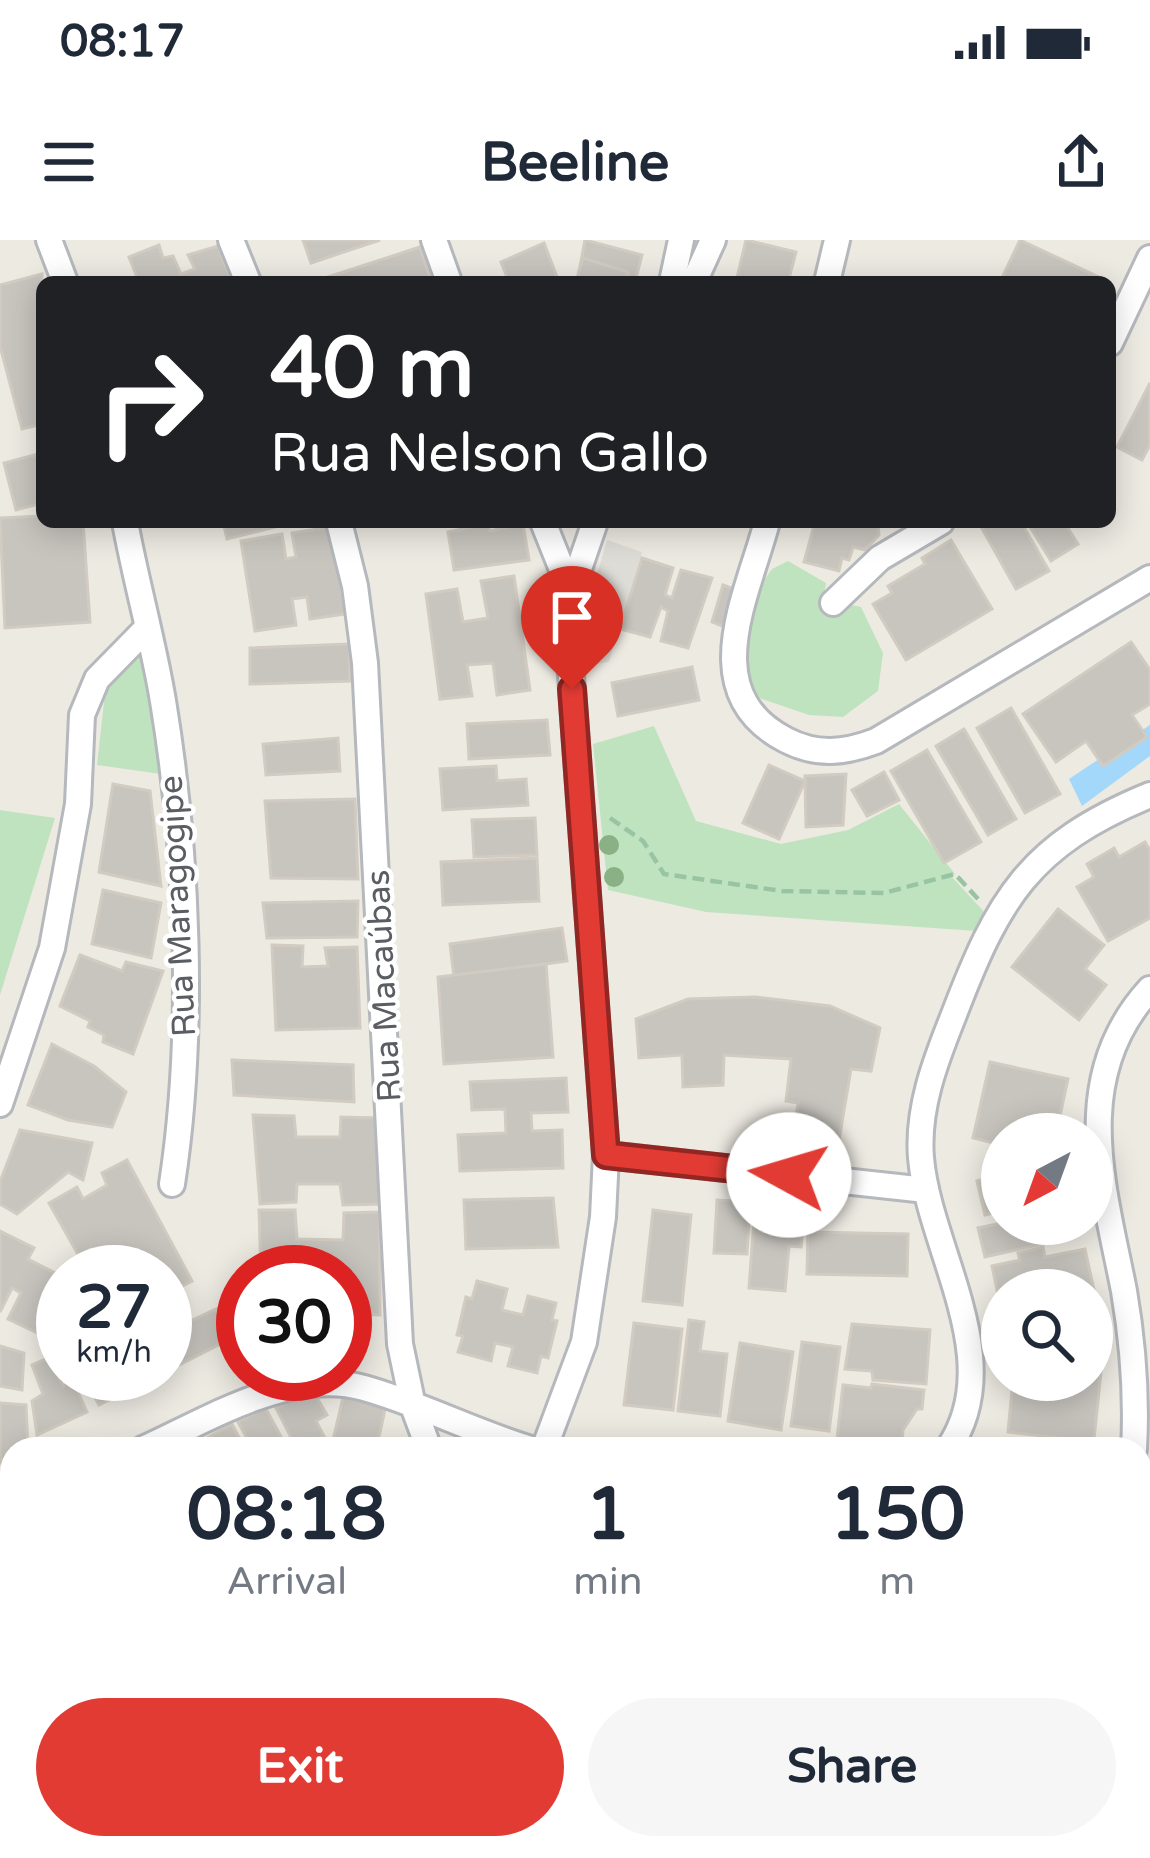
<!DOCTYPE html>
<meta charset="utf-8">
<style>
body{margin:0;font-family:"Varela Round",sans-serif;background:#f6f6f7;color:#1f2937;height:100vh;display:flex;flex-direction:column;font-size:45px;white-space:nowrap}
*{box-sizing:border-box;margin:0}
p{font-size:39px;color:#747a83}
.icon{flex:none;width:66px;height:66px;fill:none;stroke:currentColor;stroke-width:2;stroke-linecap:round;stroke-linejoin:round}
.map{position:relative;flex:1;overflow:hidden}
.sheet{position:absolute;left:0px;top:1197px;width:1152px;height:423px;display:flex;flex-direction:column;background:#fff;border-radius:36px 36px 0 0;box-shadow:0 6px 30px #0003}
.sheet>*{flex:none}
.banner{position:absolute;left:36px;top:36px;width:1080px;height:252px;border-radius:18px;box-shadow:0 6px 30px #0003;background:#202124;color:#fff;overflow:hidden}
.needle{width:78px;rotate:221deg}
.tools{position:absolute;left:981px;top:873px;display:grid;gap:24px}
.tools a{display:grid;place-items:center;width:132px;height:132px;border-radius:50%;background:#fff;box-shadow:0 6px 30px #0003;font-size:60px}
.speed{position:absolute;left:36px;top:1005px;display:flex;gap:24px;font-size:60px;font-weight:700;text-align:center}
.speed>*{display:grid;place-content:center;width:156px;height:156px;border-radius:50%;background:#fff;box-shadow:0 6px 30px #0003;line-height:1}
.speed small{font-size:30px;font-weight:400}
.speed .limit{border:18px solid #d22;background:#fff;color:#111}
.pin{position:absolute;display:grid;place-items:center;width:102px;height:102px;color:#fff;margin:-123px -51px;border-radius:50% 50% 50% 0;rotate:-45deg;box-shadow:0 0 12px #0007}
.pin .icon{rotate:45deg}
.me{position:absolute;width:132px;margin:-66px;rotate:276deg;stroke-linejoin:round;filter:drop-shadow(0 0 9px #0008)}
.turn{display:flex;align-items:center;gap:42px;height:252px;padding:0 36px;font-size:54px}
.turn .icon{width:156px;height:156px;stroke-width:2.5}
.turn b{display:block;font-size:84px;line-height:102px}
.eta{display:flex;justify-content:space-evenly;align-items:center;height:204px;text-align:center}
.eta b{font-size:72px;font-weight:800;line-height:84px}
.cta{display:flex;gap:24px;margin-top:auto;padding:24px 36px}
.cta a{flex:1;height:138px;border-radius:72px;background:#e13b34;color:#fff;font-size:48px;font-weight:800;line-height:138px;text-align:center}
.cta a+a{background:#f6f6f7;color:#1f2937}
.status{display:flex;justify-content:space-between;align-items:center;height:84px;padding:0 60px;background:#fff;direction:ltr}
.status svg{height:33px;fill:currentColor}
header{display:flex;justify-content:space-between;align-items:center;height:156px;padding:0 36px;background:#fff;font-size:54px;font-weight:800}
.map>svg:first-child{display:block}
</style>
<div class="status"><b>08:17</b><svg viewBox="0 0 49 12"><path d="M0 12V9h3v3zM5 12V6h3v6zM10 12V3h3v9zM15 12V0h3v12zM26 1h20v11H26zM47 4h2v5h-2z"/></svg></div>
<header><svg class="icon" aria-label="menu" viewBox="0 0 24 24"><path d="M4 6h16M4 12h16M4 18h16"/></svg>Beeline<svg class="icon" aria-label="share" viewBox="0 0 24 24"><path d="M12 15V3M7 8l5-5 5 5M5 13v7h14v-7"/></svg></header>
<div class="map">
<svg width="1150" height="1618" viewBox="0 0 1150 1618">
<rect width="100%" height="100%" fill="#edeae2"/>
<path fill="#dedcd6" d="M607 300 642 312 609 422 590 425 589 363Z"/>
<g fill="#c0e3bf">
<path d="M788 321 826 343 821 370 825 376 851 365 861 367 883 413 878 451 843 477 809 475 759 458 743 428 742 406 762 343 772 329Z"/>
<path d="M138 410 147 429 161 534 97 525 106 444Z"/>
<path d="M654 486 696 581 781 604 848 590 899 564 955 634 951 636 988 676 976 691 706 672 608 650 593 504Z"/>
<path d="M0 570 55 578 0 755Z"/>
</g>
<path fill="#a4d8fb" d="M1150 485V516L1082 566 1069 539Z"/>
<g fill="#c8c5bf" stroke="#d1cbc1" stroke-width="3">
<path d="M303 0H380L311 23Z"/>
<path d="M585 0 642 15 635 42H612L579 32Z"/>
<path d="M746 0 796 12 788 42H736Z"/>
<path d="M1020 0 1105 40 1104 42H1000Z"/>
<path d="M544 3 559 42H509L501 22Z"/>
<path d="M159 5 163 18 173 16 181 34 195 29 188 15 218 6 232 42H139L129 17Z"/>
<path d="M420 7 431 42 322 39Z"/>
<path d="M583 18 628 32 627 42H576Z"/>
<path d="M42 34V184L22 189 0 106V45Z"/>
<path d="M1150 143V205L1142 220 1117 207Z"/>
<path d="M42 213V263L16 270 4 223Z"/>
<path d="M42 276V282H83L90 382 5 388 0 278Z"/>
<path d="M223 282H295L227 299Z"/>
<path d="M815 282H878L879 295 865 310 853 307 849 320 842 318 839 331 804 322Z"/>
<path d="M985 282H1021L1049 331 1016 349 980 285Z"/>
<path d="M1027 282H1064L1078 304 1051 321Z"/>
<path d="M487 284 490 291 523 284 529 320 454 330 448 292Z"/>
<path d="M332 287 345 374 310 379 307 357 292 359 296 385 255 391 241 301 282 294 286 319 296 317 292 293Z"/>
<path d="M951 300 992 369 906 420 873 364 892 353 888 346 925 324 922 318Z"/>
<path d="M642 318 673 328 665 355 672 358 681 330 712 338 688 408 661 401 668 371 661 367 650 397 620 389Z"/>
<path d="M514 336 530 450 497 455 493 423 467 425 472 456 440 459 426 354 457 349 463 382 488 378 481 341Z"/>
<path d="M723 345 744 353 734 391 712 382Z"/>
<path d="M1131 402 1150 430V464L1132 475 1147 497 1103 526 1086 501 1056 522 1023 474Z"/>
<path d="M349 404 350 441 250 444V408Z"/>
<path d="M692 427 699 460 618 476 612 443Z"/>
<path d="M1011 468 1060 554 1025 573 977 488Z"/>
<path d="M547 480 550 515 469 519 467 484Z"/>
<path d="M964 489 1016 579 988 595 936 506Z"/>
<path d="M338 498 340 531 266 535 263 504Z"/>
<path d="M927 510 981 602 944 623 891 531Z"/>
<path d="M769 525 805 541 779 599 743 583Z"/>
<path d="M496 526 497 541 526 539 528 565 443 570 440 529Z"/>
<path d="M884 532 899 560 867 576 852 550Z"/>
<path d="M846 534 843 585 806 587 805 536Z"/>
<path d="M113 544 150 551 161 646 99 632Z"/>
<path d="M355 559 358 639 271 638 265 561Z"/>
<path d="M535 578 537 615 474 617 472 580Z"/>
<path d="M1145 602 1150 610V678L1108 701 1077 647 1094 637 1087 624 1114 608 1119 617Z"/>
<path d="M537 618 539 661 443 665 441 622Z"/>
<path d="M103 650 161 663 151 718 92 704Z"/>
<path d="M358 661 357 697 267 698 263 663Z"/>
<path d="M1058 669 1104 705 1085 729 1106 745 1079 780 1012 727Z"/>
<path d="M562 688 567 721 454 737 450 704Z"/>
<path d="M272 705 303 706 302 727 328 726 325 708 357 707 360 788 276 790Z"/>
<path d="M80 715 122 731 126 722 163 731 133 814 103 802 104 795 88 787 90 781 60 766Z"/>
<path d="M546 724 553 817 444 824 438 737Z"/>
<path d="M755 757 830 766 880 788 871 831 851 829 837 912 792 905 798 863 786 861 791 819 724 815 723 845 683 847 682 815 639 818 636 779 688 759Z"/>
<path d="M52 804 94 826 126 852 112 887 68 880 28 865Z"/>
<path d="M232 820 353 825 354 862 234 855Z"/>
<path d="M990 822 1068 839 1056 894H1002V905L973 898Z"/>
<path d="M566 838 568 872 531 873 532 891 562 890 563 928 460 931 458 895 506 893 505 869 472 870 470 842Z"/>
<path d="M253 875 294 876 296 897H340L341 877 377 878 382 964 343 965 340 944H297L296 962 260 964Z"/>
<path d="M20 890 92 903 83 940 68 932 17 974 0 964V942Z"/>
<path d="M127 920 192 1041 165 1055V1032H151L147 1025 134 1032H88L49 963 77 947 83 959 107 945 102 933Z"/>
<path d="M999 936 1002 971 985 975 977 941Z"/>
<path d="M553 958 558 1007 466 1009 464 960Z"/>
<path d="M717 960 750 962 747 1014 714 1013Z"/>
<path d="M755 966 804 971 801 1007 789 1006 785 1051 749 1048Z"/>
<path d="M259 970H295L297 999 343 1000 344 973 380 972V1075L345 1074V1032H261Z"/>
<path d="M653 970 691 975 682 1065 643 1061Z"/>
<path d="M1002 983 1071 984 1073 997 985 1017 978 988Z"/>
<path d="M0 991 34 1008 28 1019 63 1037V1058L44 1096 8 1079 21 1053 12 1048 0 1072Z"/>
<path d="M808 992 908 994 907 1036 807 1034Z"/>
<path d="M1043 1007 1045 1017 1085 1009 1094 1050H1002L1001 1069 992 1026 1020 1020 1018 1013Z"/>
<path d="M477 1041 507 1049 502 1070 523 1075 528 1056 556 1063 552 1080 557 1081 548 1118 541 1116 537 1133 508 1126 513 1107 495 1103 491 1121 458 1112 463 1096 457 1095 466 1057 472 1059Z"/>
<path d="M216 1069 232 1098 165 1132V1093Z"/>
<path d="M689 1080 704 1082 700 1111 727 1114 720 1176 678 1171Z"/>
<path d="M634 1083 682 1089 673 1170 624 1165Z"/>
<path d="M852 1084 930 1090 926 1144 873 1140 872 1131 845 1129Z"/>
<path d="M802 1102 840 1107 829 1191 791 1186Z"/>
<path d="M740 1103 793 1112 781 1190 728 1181Z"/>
<path d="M0 1106 24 1113 22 1150 0 1146Z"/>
<path d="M48 1118 63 1146 73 1141 87 1172 37 1195 32 1161 43 1154 32 1125Z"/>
<path d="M1092 1121 1102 1122 1093 1209H1069L1070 1199 1008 1192 1013 1140H1092Z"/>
<path d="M85 1134H160L99 1165 82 1135Z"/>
<path d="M872 1144 924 1150 922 1169H917L903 1190 902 1205 837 1199 843 1145 871 1148Z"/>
<path d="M313 1151 327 1175 316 1181 324 1196 315 1200 318 1207 314 1209H297L276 1168Z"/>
<path d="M344 1153 386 1165 378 1201 370 1200 368 1209H331Z"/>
<path d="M0 1163 26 1165 28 1209H12V1227L3 1228 0 1217Z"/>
<path d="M265 1167 286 1206 281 1209H253L238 1182Z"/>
<path d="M232 1184 245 1209H208L203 1200Z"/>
<path d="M12 1277V1334L0 1329V1296Z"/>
<rect x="0" y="1344" width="12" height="44"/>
<path d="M1140 1358 1150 1366V1454L1140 1446V1425L1148 1415 1140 1409Z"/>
<path d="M12 1395V1431L0 1434V1396Z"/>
<path d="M12 1448V1498L10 1499 0 1480V1454Z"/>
<path d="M82 1608H125L133 1618H69Z"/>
<path d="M254 1608H286L296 1618H245Z"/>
<path d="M418 1608H467L468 1609 463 1618H412Z"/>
<path d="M564 1608H645L649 1618H541Z"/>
<path d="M831 1608H874L885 1618H822Z"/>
<path d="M891 1608H940L946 1618H897Z"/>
</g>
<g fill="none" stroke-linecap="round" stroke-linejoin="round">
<defs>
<g id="minor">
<path d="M49 0 65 42"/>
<path d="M231 0 248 42"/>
<path d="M434 0 449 42"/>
<path d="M672 42 681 0"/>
<path d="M694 42 713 0"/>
<path d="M827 42 837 0"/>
<path d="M1110 103 1150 18"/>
<path d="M125 282C136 342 153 401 163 461 188 613 195 793 172 944"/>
<path d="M339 282 355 346 365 423 400 1104 413 1166 429 1209"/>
<path d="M543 282 571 352"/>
<path d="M767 282C747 357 695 453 786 500 817 516 844 513 876 501L1150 338"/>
<path d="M833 363 880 318 941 282"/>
<path d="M0 864 52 708 78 564 82 475 97 439 146 389"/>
<path d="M606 915 926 950"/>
<path d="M143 1209C208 1180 290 1127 364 1148 421 1164 474 1192 531 1209"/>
<path d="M544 1209 584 1102 603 977 606 915 569 408 571 352 595 282"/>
<path d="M948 1209C1009 1121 929 1010 921 918 917 869 935 822 953 777 998 659 1028 605 1150 555"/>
<path d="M1134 1209C1137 1155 1133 1104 1124 1051 1104 948 1068 838 1150 749"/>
<path d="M0 1281 12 1270"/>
<path d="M0 1581 12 1605"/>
<path d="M187 1608 195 1618"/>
<path d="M756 1608 760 1618"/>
<path d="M373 1618 378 1608"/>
<path d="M515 1618 520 1608"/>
</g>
<g id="secondary">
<path d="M1140 1586 1150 1581"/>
<path d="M1080 1618 1099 1608"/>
</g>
</defs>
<use href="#minor" stroke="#b5b8bc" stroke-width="30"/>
<use href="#secondary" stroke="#b4b7bc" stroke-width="39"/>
<path stroke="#99c4a3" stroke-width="4.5" stroke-dasharray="12 6" stroke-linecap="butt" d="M610 578 643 601 664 634 782 651 884 653 955 634 979 660"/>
<use href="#minor" stroke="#fff" stroke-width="24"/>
<use href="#secondary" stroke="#fff" stroke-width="33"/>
</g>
<g fill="#8ab185">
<circle cx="609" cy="605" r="10"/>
<circle cx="614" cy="637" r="10"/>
</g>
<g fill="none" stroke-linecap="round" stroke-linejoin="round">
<defs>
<path id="route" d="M572 449 606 915 789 935"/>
</defs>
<use href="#route" stroke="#922622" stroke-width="30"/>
<use href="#route" stroke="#e13b34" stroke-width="21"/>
</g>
<g text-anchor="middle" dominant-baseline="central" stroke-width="9" stroke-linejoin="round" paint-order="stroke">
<g font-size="33" fill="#5a5e62" stroke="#fff">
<text transform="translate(178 666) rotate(-93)">Rua Maragogipe</text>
<text transform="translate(384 746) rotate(-93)">Rua Macaúbas</text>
</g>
</g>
</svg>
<div class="tools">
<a><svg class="needle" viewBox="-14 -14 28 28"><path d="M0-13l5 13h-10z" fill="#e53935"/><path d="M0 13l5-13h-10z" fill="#747a83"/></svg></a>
<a><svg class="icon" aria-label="search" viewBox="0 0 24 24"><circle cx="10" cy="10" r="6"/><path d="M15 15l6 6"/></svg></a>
</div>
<div class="speed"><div>27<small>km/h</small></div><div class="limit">30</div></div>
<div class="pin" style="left:572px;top:449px;background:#d93025"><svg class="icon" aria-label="arrive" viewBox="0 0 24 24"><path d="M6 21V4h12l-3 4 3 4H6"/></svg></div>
<svg class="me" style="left:789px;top:935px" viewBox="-20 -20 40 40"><circle r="19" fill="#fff"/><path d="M0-13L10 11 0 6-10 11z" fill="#e13b34"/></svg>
<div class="banner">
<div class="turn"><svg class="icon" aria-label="right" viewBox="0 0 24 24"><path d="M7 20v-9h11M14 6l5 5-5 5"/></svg><div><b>40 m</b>Rua Nelson Gallo</div></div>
</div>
<section class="sheet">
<div class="eta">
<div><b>08:18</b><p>Arrival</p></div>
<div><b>1</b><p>min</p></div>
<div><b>150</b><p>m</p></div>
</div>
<div class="cta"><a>Exit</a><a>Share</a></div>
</section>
</div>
